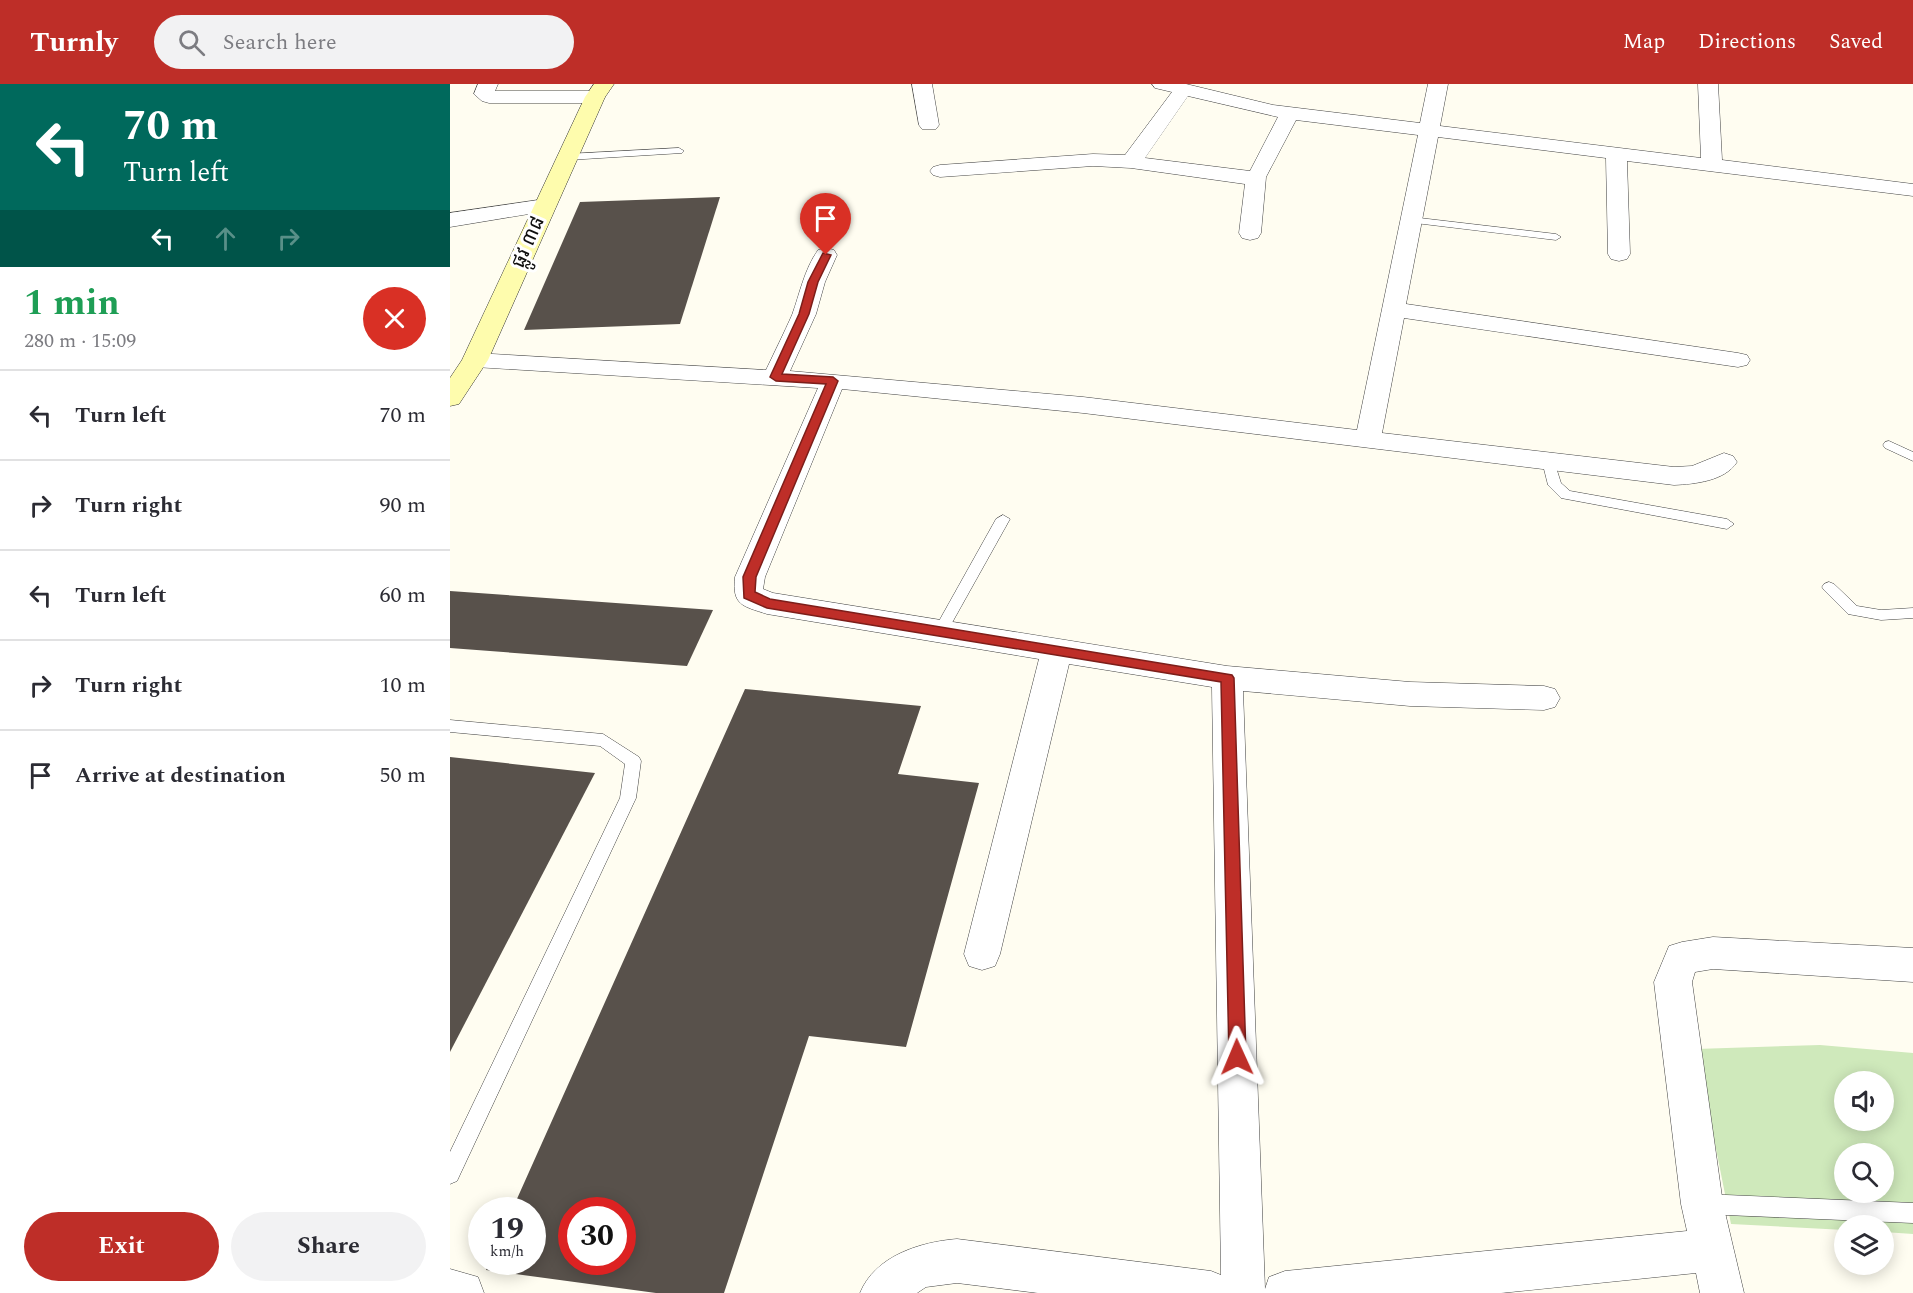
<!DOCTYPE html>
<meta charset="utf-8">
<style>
body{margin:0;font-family:Spectral,"Noto Sans Khmer",serif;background:#f2f2f3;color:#2b2b33;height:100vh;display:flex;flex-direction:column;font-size:22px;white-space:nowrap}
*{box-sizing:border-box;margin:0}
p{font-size:20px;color:#7c7c81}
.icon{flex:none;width:33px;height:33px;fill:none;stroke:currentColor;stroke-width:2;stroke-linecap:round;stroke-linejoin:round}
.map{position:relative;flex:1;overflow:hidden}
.sheet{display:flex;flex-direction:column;background:#fff;width:450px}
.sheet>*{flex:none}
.top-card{background:#00695c;color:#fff;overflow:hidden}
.fabs{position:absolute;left:1384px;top:987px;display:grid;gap:12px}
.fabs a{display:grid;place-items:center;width:60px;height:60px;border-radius:50%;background:#fff;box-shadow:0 3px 15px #0003;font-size:30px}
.speed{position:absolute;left:18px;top:1113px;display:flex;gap:12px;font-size:30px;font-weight:700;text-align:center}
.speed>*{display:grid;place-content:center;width:78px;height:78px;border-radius:50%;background:#fff;box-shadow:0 3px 15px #0003;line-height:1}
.speed small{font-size:15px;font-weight:400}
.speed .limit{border:9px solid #d22;background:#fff;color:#111}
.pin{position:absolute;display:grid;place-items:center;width:51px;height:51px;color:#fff;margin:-62px -26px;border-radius:50% 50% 50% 0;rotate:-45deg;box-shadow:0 0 6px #0007}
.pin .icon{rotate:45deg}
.me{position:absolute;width:66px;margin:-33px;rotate:359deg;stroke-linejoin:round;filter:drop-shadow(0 0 4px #0008)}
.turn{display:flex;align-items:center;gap:21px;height:126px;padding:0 24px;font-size:27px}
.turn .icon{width:78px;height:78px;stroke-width:2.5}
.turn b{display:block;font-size:42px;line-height:51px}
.lanes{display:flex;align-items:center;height:57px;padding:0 24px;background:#0003;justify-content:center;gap:30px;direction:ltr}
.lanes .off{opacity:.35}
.round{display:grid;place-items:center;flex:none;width:63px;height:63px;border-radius:32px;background:#f2f2f3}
.headline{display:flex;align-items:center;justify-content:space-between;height:102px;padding:0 24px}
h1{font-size:36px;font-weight:700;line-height:45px;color:#1e9e55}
.action{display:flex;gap:12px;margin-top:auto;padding:12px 24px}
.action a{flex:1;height:69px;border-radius:36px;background:#be2e28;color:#fff;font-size:24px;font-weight:700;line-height:69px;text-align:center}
.action a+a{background:#f2f2f3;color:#2b2b33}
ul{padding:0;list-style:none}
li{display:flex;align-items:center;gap:18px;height:90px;padding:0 24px;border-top:2px solid #e1e1e2}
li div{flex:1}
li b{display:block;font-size:22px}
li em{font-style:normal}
header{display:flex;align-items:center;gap:36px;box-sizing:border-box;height:84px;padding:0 30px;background:#be2e28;color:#fff}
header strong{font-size:28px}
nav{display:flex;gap:33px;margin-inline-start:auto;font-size:21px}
.search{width:420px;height:54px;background:#f2f2f3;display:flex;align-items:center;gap:15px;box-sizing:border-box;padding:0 21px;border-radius:33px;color:#7c7c81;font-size:22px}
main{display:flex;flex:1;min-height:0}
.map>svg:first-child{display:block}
</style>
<header>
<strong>Turnly</strong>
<div class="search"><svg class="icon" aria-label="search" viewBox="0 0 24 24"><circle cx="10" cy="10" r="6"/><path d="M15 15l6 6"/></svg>Search here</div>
<nav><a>Map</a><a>Directions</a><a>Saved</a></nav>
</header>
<main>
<section class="sheet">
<div class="top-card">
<div class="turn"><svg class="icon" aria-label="left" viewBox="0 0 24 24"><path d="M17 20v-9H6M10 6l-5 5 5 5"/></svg><div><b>70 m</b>Turn left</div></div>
<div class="lanes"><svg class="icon" aria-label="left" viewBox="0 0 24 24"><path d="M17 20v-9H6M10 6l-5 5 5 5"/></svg><svg class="icon off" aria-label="ahead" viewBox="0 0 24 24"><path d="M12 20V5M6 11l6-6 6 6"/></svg><svg class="icon off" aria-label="right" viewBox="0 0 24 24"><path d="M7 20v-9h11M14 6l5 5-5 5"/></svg></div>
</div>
<div class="headline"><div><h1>1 min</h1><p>280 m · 15:09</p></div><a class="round" style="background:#d93025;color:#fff"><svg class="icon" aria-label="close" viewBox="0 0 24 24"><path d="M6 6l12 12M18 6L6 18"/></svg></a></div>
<ul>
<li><svg class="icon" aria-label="left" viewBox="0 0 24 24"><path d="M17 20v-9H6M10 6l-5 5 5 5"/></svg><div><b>Turn left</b></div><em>70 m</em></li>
<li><svg class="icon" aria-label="right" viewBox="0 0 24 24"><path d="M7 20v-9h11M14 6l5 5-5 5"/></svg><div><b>Turn right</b></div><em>90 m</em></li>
<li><svg class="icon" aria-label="left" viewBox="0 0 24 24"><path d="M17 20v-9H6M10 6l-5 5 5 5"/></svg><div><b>Turn left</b></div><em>60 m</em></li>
<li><svg class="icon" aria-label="right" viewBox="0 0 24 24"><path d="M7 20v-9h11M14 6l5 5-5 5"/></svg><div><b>Turn right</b></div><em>10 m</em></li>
<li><svg class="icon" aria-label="arrive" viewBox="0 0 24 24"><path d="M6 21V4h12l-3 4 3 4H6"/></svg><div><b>Arrive at destination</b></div><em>50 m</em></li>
</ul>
<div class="action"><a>Exit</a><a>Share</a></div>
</section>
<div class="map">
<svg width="1463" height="1209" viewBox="0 0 1463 1209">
<rect width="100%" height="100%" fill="#fffdf1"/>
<path fill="#cfe9bb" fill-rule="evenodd" d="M1370 961 1463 969V1150L1434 1148V1142H1395V1146L1281 1140 1246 965ZM1395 998H1434V1036H1395ZM1395 1070H1434V1108H1395Z"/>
<g fill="#58514b" fill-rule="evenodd">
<path d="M270 113 230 240 74 246 130 118Z"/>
<path d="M0 507 263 526 237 582 0 564Z"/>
<path d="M295 605 471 622 448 690 529 699 456 963 359 952 274 1209H206L36 1186 39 1178H82V1126H62ZM122 1126H172V1178H122Z"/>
<path d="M0 673 145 689 0 968Z"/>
</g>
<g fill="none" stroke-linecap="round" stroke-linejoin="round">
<defs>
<g id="lane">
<path d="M229 64 234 67 232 69 118 76 113 73 118 70Z"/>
<path d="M961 133 1106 150 1111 153 1106 156 957 138 956 136Z"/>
<path d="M1439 357 1463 368V377L1435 364 1433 361 1435 358Z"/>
<path d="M1098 373 1104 377 1111 399 1120 407 1277 435 1284 440 1277 445 1111 414 1098 401 1092 377Z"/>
<path d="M553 431 560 435 498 546 491 551 486 550 484 546 546 435Z"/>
<path d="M1379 498 1384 500 1407 522 1431 526 1463 524V534L1431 536 1398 530 1374 506 1372 503 1374 500Z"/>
<path d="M0 636 153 650 189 673 191 677 186 714 7 1097 0 1100V1068L170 714 175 680 150 662 0 648Z"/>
<path d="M1252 1110 1463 1119V1139L1252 1130 1245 1127 1242 1120 1245 1113Z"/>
</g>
<g id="street">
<path d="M28 0H48L45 7H145L152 9 155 13 152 17 145 19H39L32 17 24 10Z"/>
<path d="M462 0H482L489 41 486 45H472L469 41Z"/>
<path d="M702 0H736L823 21 970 39 978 0H998L990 42 1251 74 1248 0H1268L1272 76 1463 100V112L1177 77 1180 170 1177 175 1169 177 1161 175 1158 170 1156 74 988 53 956 220 1288 269 1297 271 1300 276 1297 281 1288 283 954 234 932 349 1224 383 1242 382 1274 369 1283 372 1287 378C1275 397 1245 400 1224 401L633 329 392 305 315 493 313 505 323 509 777 582 960 598 1094 602 1105 605 1110 614 1105 623 1094 626 960 622 793 607 815 1205 819 1193 835 1187 1237 1147 1231 1120 1204 898 1219 862 1232 858 1263 853 1463 864V898L1263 885 1245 888 1242 898 1273 1120 1294 1209H1250L1246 1189 1051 1209H588L507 1199 476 1203 467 1209H410C425 1172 470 1158 507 1155L761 1187 771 1191 762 603 619 580 550 870 545 882 532 886 519 882 514 870 589 575 317 530C292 522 282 521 285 493L368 304 25 283 16 281 13 276 16 271 25 269 316 286C325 267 334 249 342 231 350 209 354 186 368 166L376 164 384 166 387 171 375 198 366 230 340 287 633 313 907 346 968 51 846 36 816 93 811 149 808 154 800 156 792 154 789 149 795 100 681 84 643 82 490 93 483 91 480 87 483 83 490 81 643 70 675 71 722 8 705 4ZM738 12 828 33 800 87 695 74Z"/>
<path d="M95 115 103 116 106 121 103 126 0 143V129Z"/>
<path d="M0 1185 28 1193 34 1209H0Z"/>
</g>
<path id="secondary" d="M144 0H164L155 13 38 276 9 320 0 322V294L12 276 135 13Z"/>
</defs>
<use href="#lane" stroke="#424242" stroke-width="1"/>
<use href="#street" stroke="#424242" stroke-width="1"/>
<use href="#secondary" stroke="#313131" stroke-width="1"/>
<use href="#lane" fill="#fff" fill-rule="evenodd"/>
<use href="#street" fill="#fff" fill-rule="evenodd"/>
<use href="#secondary" fill="#fefcad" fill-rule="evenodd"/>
</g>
<path fill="#be2e28" stroke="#7c1e1a" stroke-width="1.5" d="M373 169 381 171 368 198 359 230 332 290 383 293 388 297 306 493 305 508 320 515 782 591 784 594 796 973 793 978 787 981 781 978 779 973 771 598 317 524 294 514 293 493 376 300 326 297 320 293 349 230 358 198Z"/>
<g text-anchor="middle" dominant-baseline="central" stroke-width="6" stroke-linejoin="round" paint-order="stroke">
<g font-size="20" fill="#0f0f0f" stroke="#fff">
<text transform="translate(78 158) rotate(-66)">ផ្លូវ ៣៨</text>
</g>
</g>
</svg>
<div class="fabs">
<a><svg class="icon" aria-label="sound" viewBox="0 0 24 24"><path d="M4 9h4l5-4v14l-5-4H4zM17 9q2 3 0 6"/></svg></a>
<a><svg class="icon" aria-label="search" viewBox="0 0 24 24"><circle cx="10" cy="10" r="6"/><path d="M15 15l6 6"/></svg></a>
<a><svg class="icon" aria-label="layers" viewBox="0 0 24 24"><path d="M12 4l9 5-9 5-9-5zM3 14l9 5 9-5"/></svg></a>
</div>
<div class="speed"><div>19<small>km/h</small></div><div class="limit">30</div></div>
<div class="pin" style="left:376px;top:171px;background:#d93025"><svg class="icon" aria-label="arrive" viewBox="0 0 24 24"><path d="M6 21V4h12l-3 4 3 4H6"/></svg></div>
<svg class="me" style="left:787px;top:973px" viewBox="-20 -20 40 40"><path d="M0-17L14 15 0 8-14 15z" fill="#be2e28" stroke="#fff" stroke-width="4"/></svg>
</div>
</main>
